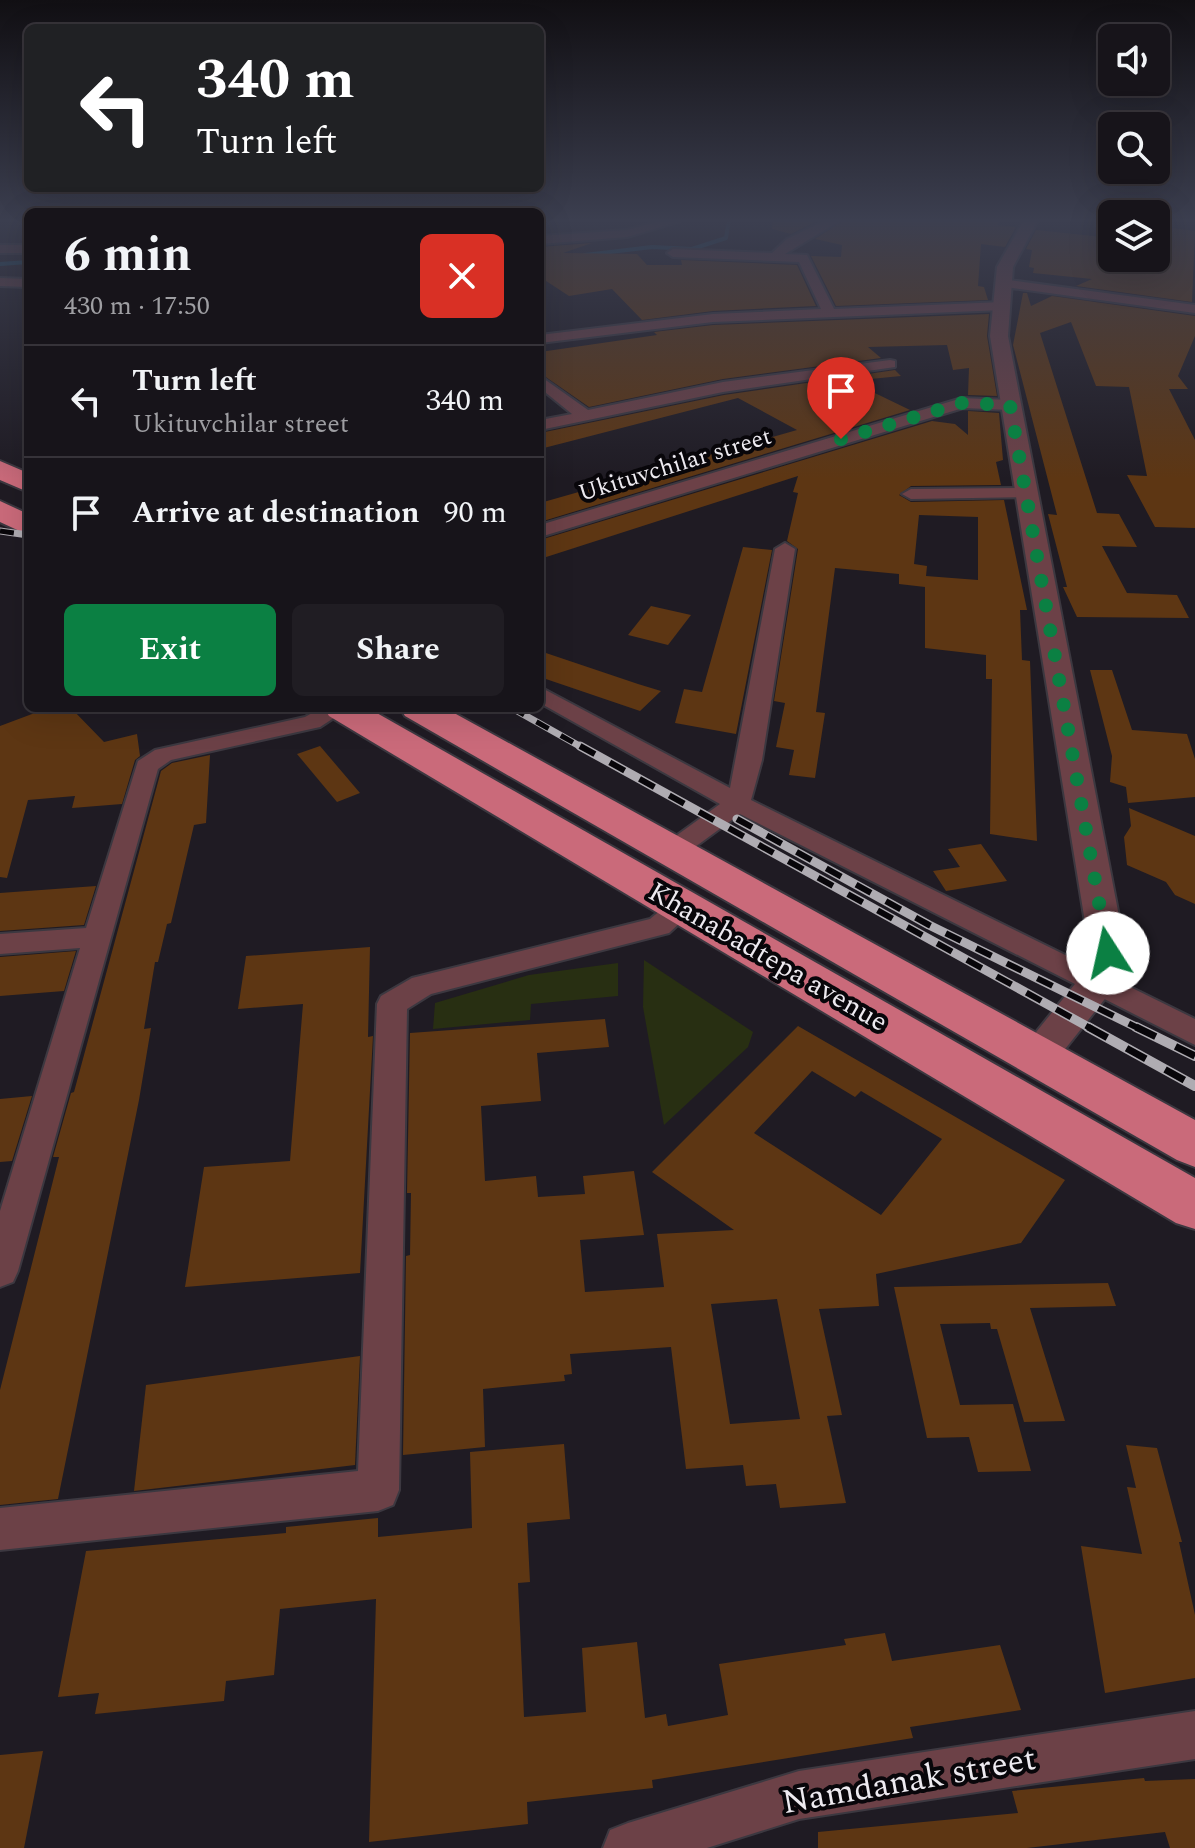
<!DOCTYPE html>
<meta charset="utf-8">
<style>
body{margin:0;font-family:Spectral,serif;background:#201d23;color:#f1f3f6;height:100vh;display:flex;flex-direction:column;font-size:30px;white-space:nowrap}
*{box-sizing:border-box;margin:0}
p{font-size:26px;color:#9e9ea2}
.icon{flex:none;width:44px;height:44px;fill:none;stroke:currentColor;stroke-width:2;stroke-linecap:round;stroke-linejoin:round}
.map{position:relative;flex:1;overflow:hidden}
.sheet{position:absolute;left:24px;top:208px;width:520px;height:504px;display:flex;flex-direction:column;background:#17141a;border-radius:12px;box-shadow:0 8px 32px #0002,0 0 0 2px #363339}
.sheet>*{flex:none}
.hud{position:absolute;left:24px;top:24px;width:520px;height:168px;border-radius:12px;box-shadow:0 8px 32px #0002,0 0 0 2px #363339;background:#202124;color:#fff;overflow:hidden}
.fabs{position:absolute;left:1098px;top:24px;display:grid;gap:16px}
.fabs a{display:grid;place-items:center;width:72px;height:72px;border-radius:12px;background:#17141a;box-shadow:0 8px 32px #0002,0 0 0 2px #363339;font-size:40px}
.pin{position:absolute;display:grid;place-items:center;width:68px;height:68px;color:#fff;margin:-82px -34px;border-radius:50% 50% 50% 0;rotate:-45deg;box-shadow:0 0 8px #0007}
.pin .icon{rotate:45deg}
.me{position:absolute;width:88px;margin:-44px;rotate:350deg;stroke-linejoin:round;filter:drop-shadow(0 0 6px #0008)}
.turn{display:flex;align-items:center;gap:28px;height:168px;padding:0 40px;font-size:36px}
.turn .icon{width:104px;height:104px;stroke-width:2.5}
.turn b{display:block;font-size:56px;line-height:68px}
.round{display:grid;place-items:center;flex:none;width:84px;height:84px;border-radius:12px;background:#201d23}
.headline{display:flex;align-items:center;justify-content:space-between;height:136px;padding:0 40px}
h1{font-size:48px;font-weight:700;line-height:60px}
.primary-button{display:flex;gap:16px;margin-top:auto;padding:16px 40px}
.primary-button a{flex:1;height:92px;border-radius:12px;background:#0b8043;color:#fff;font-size:32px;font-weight:700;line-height:92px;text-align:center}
.primary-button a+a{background:#201d23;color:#f1f3f6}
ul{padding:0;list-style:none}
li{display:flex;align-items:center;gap:24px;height:112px;padding:0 40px;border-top:2px solid #363339}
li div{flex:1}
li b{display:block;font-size:30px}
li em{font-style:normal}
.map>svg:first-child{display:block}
</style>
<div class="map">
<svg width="1195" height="1848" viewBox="0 0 1195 1848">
<rect width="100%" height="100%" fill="#1f1b23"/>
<g fill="#282f12">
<path d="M644 960 753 1032 748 1047 664 1125 643 1007Z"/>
<path d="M618 963V996L531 1004 530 1020 433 1029 435 1003 529 975Z"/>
</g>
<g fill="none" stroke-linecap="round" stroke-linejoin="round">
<g stroke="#17516c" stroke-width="4">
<path d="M585 255 652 247 692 249 726 238 729 220"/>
<path d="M0 264 28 262"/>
</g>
</g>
<g fill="#5d3613" fill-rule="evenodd">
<path d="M773 220H819L791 234 772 229Z"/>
<path d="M844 220H1001L997 225 1016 227 1005 247 981 244 978 286 984 287 988 300 836 306 811 256 841 257 842 245 815 239Z"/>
<path d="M1165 227 1195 231 1192 302 1076 286 1092 279 1033 273 1034 268 1029 267 1032 250 1026 249 1036 230 1112 238V258H1156V240Z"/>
<path d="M592 243 563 253 637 254 647 265H682L681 260 797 265 816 306 713 311 642 320 612 289 569 296 540 277V247Z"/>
<path d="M1023 293H1027L1031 306 1052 296 1195 316V336L1178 376 1188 389H1169L1195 440V528L1155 527 1127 475 1147 476 1129 387 1096 386 1071 322 1040 333 1097 513 1119 514 1137 547 1102 546 1127 593 1177 595 1189 618 1077 617 1063 587H1067L1048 514 1057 515 1013 345Z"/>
<path d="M989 314 987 336 997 396 968 395 969 368 953 370 947 345 868 347 881 358 723 379 589 407 540 373V352L657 335 654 332 713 325Z"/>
<path d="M895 370 901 376 850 381 910 410 540 522V503L797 430 738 398 540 449V433L724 395Z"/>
<path d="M968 411 999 413 1003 460 996 462 1001 485 911 486 899 495 911 502 1004 500 1027 610H1020L1022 660 1030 661 1037 841 990 834 992 679H986V655L925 648V587L899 584V574L835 568 816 712 825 713 815 778 789 775 794 750 776 747 785 703 774 701 798 549 787 541 798 493 793 492 798 476 540 559V540L932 421 955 424 968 435ZM919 515 978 517V580L926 576 927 566 914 564Z"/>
<path d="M743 547 772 550 736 734 675 723 684 689 702 692Z"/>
<path d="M651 606 691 615 668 645 628 635Z"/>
<path d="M540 651 638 684 661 691 640 711 540 677Z"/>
<path d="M1090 670H1112L1132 730 1187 734 1195 759V797L1128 803 1126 787 1110 782 1112 756Z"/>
<path d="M48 708H71L104 742 137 734 140 756 135 760 122 804 72 808 75 796 28 800 7 878 0 877V726Z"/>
<path d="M320 746 360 793 337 802 297 754Z"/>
<path d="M210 755 206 823 194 825 171 923 167 924 158 962H155L144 1029 151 1028 139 1100 58 1499 0 1505V1390L59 1157H53L71 1093 74 1092 161 771 172 763Z"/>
<path d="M1129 808 1195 836V904L1175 895 1166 882 1127 865 1124 837 1131 826Z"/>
<path d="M981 844 1007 881 946 891 933 871 960 867 948 849Z"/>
<path d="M96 886 84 925 0 931V893Z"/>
<path d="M370 947 368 1037 373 1036 360 1273 185 1287 204 1167 290 1161 303 1004 238 1009 246 956Z"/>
<path d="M76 951 64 991 0 996V957Z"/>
<path d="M605 1019 609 1047 537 1053 541 1101 481 1106 485 1181 536 1176 538 1197 585 1194 583 1176 634 1171 644 1235 580 1240 585 1292 664 1287 657 1234 734 1230 652 1172 798 1026 1065 1180 1021 1243 876 1274 879 1306 819 1309 842 1415 827 1416 846 1503 780 1508 776 1484 746 1486 743 1465 686 1469 671 1347 570 1354 572 1374 564 1375 565 1381 483 1389 485 1447 403 1455 406 1256 410 1255 411 1193H407L410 1033ZM812 1071 855 1097 861 1091 942 1139 881 1215 754 1133ZM777 1299 800 1419 730 1424 711 1304Z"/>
<path d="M32 1096 12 1161 0 1162V1099Z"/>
<path d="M1108 1283 1116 1306 1030 1308 1065 1421 1024 1422 997 1329H991L990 1323 940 1324 960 1405 1013 1404 1031 1471 978 1472 969 1437 927 1438 894 1287Z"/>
<path d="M360 1356 355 1465 134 1491 146 1385Z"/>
<path d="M564 1444 570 1519 527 1523 530 1582 518 1583 524 1717 586 1712 582 1648 637 1642 645 1718 666 1714 668 1726 728 1715 719 1664 846 1645 844 1639 885 1633 892 1661 1000 1645 1021 1710 910 1727 913 1738 652 1780 653 1788 527 1802 528 1824 369 1842 376 1599 280 1609 274 1675 226 1681 224 1701 95 1714 99 1693 58 1697 86 1551 286 1533V1527L378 1518V1537L472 1528 470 1452Z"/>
<path d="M1126 1445 1157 1448 1182 1542H1179L1195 1615V1678L1105 1693 1081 1546 1142 1554 1127 1487 1136 1488Z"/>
<path d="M43 1751 24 1848H0V1755Z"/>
<path d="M1144 1778 1145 1781 1195 1779V1848H1170L1165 1832 1027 1848H818V1832L1018 1813 1012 1791Z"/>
</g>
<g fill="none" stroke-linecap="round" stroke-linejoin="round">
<defs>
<g id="minor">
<path d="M665 220H684L627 237 540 244V236L627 230Z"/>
<path d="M826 220H841L785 254 807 255 834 309 1003 302 1010 306 1003 310 713 322 540 343V335L713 314 821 309 799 262 673 257 667 253 673 249 772 253 787 239Z"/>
<rect x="0" y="245" width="28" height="8"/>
<path d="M0 278 28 279V287L0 286Z"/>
<path d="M1002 279 1195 305V313L997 286V280Z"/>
<path d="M890 360 895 361V367L723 392 540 430V420L572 414 540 388V376L588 410 723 382Z"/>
<path d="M962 398 1010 400 1018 405 1010 410 963 408 540 537V525Z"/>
<path d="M1025 488 1034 493 1031 497 911 499 902 494 911 489Z"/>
<path d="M785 543 795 549 762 760 751 800 1195 1019V1045L740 814 680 858H662L658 852 662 846 720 804 540 703V687L730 788 775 549Z"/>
<path d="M321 708H349L320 727 171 760 158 769 18 1271 13 1282 0 1287V1211L80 948 0 954V934L86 928 138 761 155 750 305 717Z"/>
<path d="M683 898 693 900 697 907 669 933 431 994 407 1009 399 1490 393 1505 378 1511 0 1550V1508L358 1471 377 1004 381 996 412 978 650 919 673 900Z"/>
<path d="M1195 1711V1759L799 1819 707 1848H603L610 1830 628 1823 799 1771Z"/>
</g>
<path id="tertiary" d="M1024 220H1038L1013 267 1008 336 1126 953 1108 995 1050 1068 1036 1072 1022 1068 1016 1057 1079 979 1090 953 990 336 997 267Z"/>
<g id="trunk">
<path d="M0 461 28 473V492L0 480Z"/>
<path d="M0 501 28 514V535L0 522Z"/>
<path d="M324 708H368L1195 1178V1229L1176 1223 329 716Z"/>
<path d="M400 708H445L1195 1120V1167L1177 1160 405 716Z"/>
</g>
</defs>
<use href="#minor" stroke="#3c3840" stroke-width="4"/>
<use href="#tertiary" stroke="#3c3840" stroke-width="4"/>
<use href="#trunk" stroke="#3c3840" stroke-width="4"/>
<use href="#minor" fill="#6c4147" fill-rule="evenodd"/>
<use href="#tertiary" fill="#6c4147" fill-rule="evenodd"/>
<use href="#trunk" fill="#ca6a7a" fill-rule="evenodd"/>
<defs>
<g id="rail-far2">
<path d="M0 531 28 535"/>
<path d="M512 708 583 748"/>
</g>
<g id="rail-far1">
<path d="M580 746 1092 1029"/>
<path d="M737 819 929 925 1140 1029"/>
</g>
<g id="rail">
<path d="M1088 1027 1195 1086"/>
<path d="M1136 1027 1195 1056"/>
</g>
</defs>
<use href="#rail-far2" stroke="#afacb2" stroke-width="7"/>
<use href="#rail-far1" stroke="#afacb2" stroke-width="9"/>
<use href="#rail" stroke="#afacb2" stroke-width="10"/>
<use href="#rail-far2" stroke="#08060a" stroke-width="5" stroke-dasharray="14" stroke-linecap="butt"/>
<use href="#rail-far1" stroke="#08060a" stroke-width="6" stroke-dasharray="17" stroke-linecap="butt"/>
<use href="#rail" stroke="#08060a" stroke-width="7" stroke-dasharray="22" stroke-linecap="butt"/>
</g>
<linearGradient id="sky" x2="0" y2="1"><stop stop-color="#110f13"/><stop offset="0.46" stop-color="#3c3f50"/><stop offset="1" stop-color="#3c3f50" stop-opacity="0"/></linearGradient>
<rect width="1195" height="479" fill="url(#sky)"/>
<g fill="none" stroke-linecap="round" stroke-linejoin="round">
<path stroke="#0b8043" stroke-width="14" stroke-dasharray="0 25.2" d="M841 439 962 403 1010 405 1108 953"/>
</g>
<g text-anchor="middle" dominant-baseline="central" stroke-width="8" stroke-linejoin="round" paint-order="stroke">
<g font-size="24" fill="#edeaf0" stroke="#08060a">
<text transform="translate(675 465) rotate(-17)">Ukituvchilar street</text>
</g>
<g font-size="28" fill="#edeaf0" stroke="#08060a">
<text transform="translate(768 957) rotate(30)">Khanabadtepa avenue</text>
</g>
<g font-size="34" fill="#edeaf0" stroke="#08060a">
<text transform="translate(909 1781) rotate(-10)">Namdanak street</text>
</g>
</g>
</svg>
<div class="fabs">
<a><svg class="icon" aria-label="sound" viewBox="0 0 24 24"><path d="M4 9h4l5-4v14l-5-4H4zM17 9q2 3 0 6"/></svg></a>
<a><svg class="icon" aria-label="search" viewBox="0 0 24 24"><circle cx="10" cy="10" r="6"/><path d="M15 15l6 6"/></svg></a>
<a><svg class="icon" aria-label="layers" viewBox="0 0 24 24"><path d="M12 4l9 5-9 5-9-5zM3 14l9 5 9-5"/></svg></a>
</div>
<div class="pin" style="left:841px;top:439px;background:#d93025"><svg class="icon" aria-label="arrive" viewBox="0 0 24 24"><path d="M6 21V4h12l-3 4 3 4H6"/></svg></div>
<svg class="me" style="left:1108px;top:953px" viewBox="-20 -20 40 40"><circle r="19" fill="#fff"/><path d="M0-13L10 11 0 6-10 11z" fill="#0b8043"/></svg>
<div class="hud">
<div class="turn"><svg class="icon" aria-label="left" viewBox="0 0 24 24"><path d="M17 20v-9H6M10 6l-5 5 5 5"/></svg><div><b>340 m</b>Turn left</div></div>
</div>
<section class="sheet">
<div class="headline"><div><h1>6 min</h1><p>430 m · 17:50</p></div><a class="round" style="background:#d93025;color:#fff"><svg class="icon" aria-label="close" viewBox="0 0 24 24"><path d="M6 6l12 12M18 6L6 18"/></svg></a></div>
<ul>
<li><svg class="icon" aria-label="left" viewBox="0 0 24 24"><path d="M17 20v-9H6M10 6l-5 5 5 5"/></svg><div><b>Turn left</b><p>Ukituvchilar street</p></div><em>340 m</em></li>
<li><svg class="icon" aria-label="arrive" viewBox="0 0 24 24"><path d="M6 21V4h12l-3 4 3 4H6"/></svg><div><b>Arrive at destination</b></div><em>90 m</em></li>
</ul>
<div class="primary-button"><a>Exit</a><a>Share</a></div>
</section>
</div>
